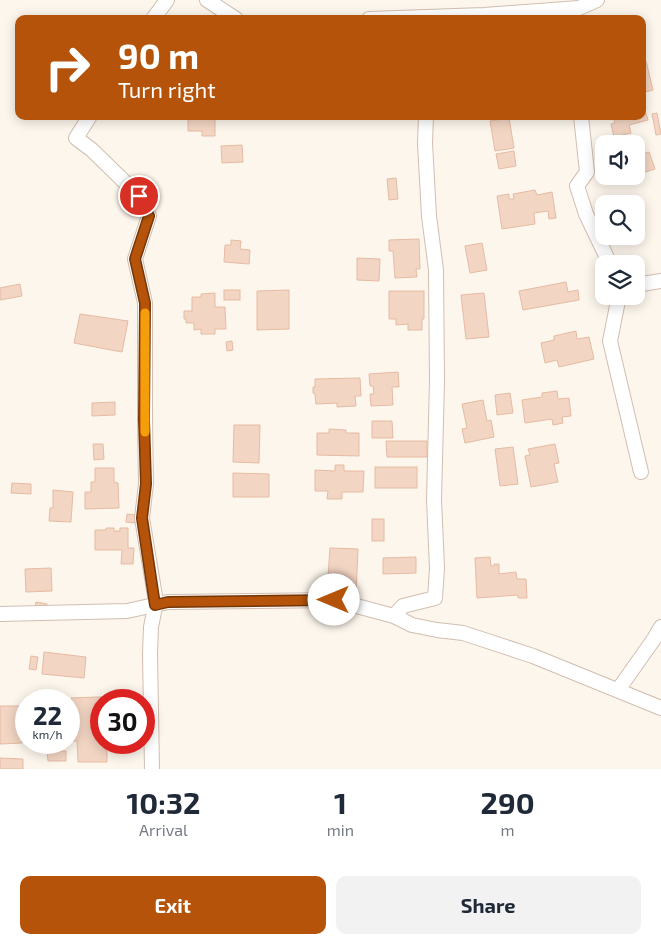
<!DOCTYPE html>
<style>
body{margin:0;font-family:"Exo 2",sans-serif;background:#f2f2f3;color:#1f2937;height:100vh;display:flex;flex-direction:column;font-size:19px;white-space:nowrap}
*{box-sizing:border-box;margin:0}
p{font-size:16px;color:#747a83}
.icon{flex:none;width:28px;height:28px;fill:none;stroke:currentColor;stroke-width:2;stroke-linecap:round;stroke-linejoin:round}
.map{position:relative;height:769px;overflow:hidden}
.sheet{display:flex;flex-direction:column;background:#fff;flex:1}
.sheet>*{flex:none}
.top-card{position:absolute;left:15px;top:15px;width:631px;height:105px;border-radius:10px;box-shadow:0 2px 12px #0003;background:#b45309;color:#fff;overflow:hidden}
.controls{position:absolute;left:595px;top:135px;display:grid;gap:10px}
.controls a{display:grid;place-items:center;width:50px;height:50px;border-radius:10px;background:#fff;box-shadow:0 2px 12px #0003;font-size:25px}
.speed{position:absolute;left:15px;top:689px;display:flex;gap:10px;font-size:25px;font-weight:700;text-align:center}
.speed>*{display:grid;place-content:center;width:65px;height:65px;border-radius:50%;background:#fff;box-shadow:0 2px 12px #0003;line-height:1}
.speed small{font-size:12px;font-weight:400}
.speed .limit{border:8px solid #d22;background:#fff;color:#111}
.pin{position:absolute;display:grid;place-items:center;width:42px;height:42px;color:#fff;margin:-21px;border:2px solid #fff;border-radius:50%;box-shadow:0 1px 5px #0007}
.me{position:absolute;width:55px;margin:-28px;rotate:270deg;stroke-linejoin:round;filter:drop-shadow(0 0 4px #0008)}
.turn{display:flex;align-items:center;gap:18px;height:105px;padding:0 20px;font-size:22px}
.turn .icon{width:65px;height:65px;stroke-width:2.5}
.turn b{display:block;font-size:35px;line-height:42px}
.eta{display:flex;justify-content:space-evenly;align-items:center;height:85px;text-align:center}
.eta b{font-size:30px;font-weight:700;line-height:35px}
.cta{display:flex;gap:10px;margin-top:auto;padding:10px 20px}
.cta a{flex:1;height:58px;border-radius:10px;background:#b45309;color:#fff;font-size:20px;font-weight:700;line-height:58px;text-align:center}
.cta a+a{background:#f2f2f3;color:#1f2937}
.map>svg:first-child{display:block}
</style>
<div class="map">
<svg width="661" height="769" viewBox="0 0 661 769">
<rect width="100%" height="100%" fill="#fdf6ec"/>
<g fill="#f3d5c3" stroke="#e6bba3">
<path d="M646 61 653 90 645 92 642 82V62Z"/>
<path d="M642 101 648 120 629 125 631 133 614 137 611 124 615 123 613 116H642Z"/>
<path d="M657 113 661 134 656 135 652 114Z"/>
<path d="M185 116H215V136H202V131H188V118H185Z"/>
<path d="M509 118 514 148 495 151 490 121Z"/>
<path d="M242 145 243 162 222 163 221 146Z"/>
<path d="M636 149 639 155 649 152 655 169 636 175Z"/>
<path d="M514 151 516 166 499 169 496 154Z"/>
<path d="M396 178 398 199 389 200 387 179Z"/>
<path d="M535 190 537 195 552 192 556 218 549 219 548 211 534 213 535 224 502 229 497 196 509 194V199H514L513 194Z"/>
<path d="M419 239 420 269H416L417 277 395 278 393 251H389V240Z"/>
<path d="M231 240 241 241 240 249 250 250 249 264 224 262 225 245H231Z"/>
<path d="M482 243 487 270 470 273 465 246Z"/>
<path d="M357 258 380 259 379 281 357 280Z"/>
<path d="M566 282 568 292 578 290 579 300 523 310 519 291Z"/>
<path d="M20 284 22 296 0 300V288Z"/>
<rect x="224" y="290" width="16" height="10"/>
<path d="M289 290V329L257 330V291Z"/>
<path d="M389 291H424V319H422V330H408V324L396 325V319H389Z"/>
<path d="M215 293V307H225L226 329H215V334H201V329L194 330V323H186V319H184V311H192V297H201V294Z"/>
<path d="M484 293 489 337 466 339 461 295Z"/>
<path d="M80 314 128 321 122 352 74 343Z"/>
<path d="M576 331 577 339 589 337 594 359 559 367 557 360 545 363 541 343 554 340V336Z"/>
<path d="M232 341 233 350 227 351 226 342Z"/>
<path d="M398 372 399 387H392L393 405 371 406 370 394H374L373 386H370L369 374Z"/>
<path d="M360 378 361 396H355L356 406 337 407V403L316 404 315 394 313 393V387H315V379Z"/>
<path d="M557 391 558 399 569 398 571 416 562 417 563 423 553 425 552 419 525 423 522 400 542 397V393Z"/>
<path d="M510 393 513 413 497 415 495 395Z"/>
<path d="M483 400 487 421 491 420 494 437 465 443 462 429 467 428 462 404Z"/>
<path d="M115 402V415L92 416V403Z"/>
<path d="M372 421H392L393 438H372Z"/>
<path d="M234 425H260L259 463 233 462Z"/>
<path d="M329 429 346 430V433H359V456L317 455V433H329Z"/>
<path d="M386 441H427V457H387Z"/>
<path d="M93 444H103L104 459 94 460Z"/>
<path d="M555 444 559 463 554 464 558 482 531 487 525 456 530 455 528 449Z"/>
<path d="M513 447 518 484 500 486 495 449Z"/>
<path d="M335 465H344V471H364L363 492H342V499H327L328 491H315V470L335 471Z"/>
<rect x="375" y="467" width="42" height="21"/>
<path d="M95 468H114V482L118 483 119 508 85 509V492H91V482H95Z"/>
<path d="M233 473 269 474V497H233Z"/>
<path d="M12 483 31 484V494L11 493Z"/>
<path d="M53 490 73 492 71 522 49 521 50 508H53Z"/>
<path d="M127 514 136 515 135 523 126 522Z"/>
<rect x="372" y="519" width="12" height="22"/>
<path d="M106 528H114V531H120V528H128V548H134L133 564H121L122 550H95V530H106Z"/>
<path d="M330 548 358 549 356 593 327 591Z"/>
<path d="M416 557V573L383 574V558Z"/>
<path d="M490 557 491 566H494V564H499V574L516 572 517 579H526L527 598H518V595L477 598 475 558Z"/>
<path d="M51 568 52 591 26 592 25 569Z"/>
<path d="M36 602 47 604 46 612 34 610Z"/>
<path d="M44 652 86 657 84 678 42 674Z"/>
<path d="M31 656 38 657 36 670 29 669Z"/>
<path d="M125 696V700H101V742H107V762H78L77 741H72L71 698Z"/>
<path d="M0 706H21L22 743 0 744Z"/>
<path d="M47 751H66V761H48Z"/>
<path d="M0 758 23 759V769H0Z"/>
</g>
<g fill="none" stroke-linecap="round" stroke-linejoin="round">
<defs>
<g id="minor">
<path d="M207 0 236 19"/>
<path d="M153 19 167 0"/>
<path d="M369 19 484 15 579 8 597 0"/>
<path d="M90 116 76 138 92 150 139 196 149 216 135 259 145 303V420L146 484 142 518 156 602 151 627 150 654 152 769"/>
<path d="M581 116 587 172 577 186 586 214 610 264"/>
<path d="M636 285 661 281"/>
<path d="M619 296 610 341 641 472"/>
<path d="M0 614 127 611 168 602 334 600 394 616 412 625 437 630 463 633 533 656 661 708"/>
<path d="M394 616 403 606 435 598 437 568 434 499 437 381 436 270 429 216 425 143 426 116"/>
<path d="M618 690 654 639 661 627"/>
</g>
</defs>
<use href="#minor" stroke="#d1beb0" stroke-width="16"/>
<use href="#minor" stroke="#fff" stroke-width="14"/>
</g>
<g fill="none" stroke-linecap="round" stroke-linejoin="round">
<defs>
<path id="route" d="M139 196 149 216 135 259 145 303 144 420 146 484 142 518 155 605 168 602 334 600"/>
</defs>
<use href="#route" stroke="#753606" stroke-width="12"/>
<use href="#route" stroke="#b45309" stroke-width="9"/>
<path stroke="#f59e0b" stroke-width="9" d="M145 432V313"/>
</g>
</svg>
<div class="controls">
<a><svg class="icon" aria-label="sound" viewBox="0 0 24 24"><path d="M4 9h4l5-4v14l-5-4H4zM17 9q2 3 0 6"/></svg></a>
<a><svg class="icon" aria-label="search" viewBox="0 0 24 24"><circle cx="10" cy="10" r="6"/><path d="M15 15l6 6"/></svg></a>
<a><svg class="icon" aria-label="layers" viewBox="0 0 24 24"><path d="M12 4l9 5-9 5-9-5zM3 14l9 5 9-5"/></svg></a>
</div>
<div class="speed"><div>22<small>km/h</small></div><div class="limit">30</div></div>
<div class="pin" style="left:139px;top:196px;background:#d93025"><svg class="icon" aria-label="arrive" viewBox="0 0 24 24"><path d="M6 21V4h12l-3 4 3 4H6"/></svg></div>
<svg class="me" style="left:334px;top:600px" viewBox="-20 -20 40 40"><circle r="19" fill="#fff"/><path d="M0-13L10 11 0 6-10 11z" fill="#b45309"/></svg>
<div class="top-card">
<div class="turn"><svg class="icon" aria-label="right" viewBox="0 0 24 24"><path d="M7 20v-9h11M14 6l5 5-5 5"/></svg><div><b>90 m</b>Turn right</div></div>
</div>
</div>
<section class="sheet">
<div class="eta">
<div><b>10:32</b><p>Arrival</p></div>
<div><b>1</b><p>min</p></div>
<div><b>290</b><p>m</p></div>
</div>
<div class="cta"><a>Exit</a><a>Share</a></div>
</section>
